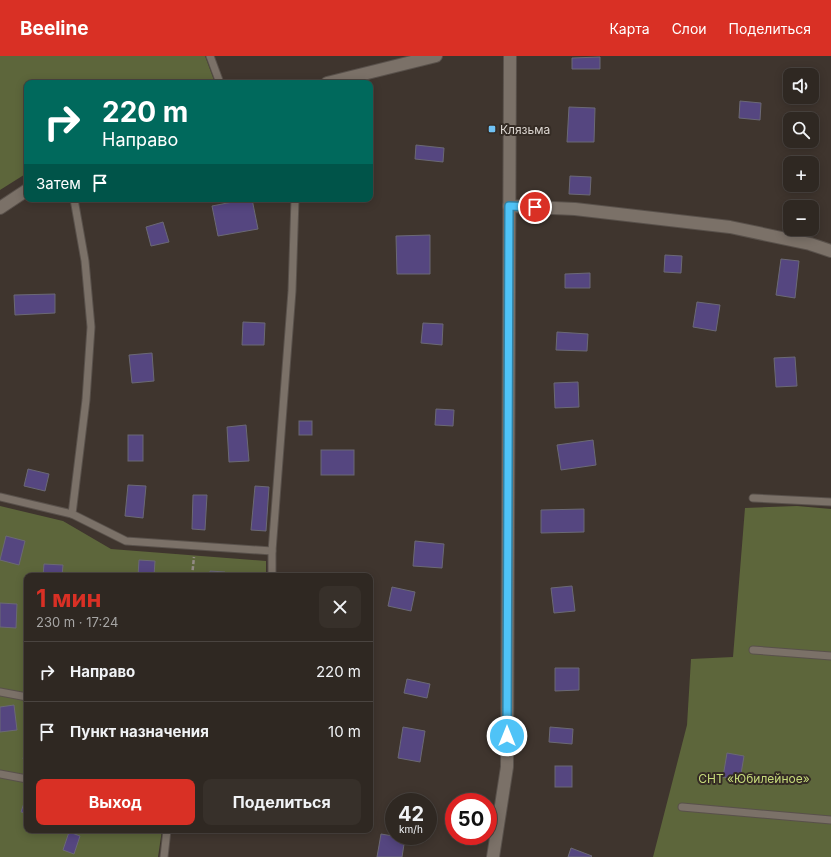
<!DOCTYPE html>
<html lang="ru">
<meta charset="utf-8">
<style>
body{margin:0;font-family:Inter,sans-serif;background:#37302a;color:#f1f3f6;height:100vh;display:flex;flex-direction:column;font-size:15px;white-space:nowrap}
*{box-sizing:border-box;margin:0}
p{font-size:13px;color:#a7a6a5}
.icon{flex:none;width:22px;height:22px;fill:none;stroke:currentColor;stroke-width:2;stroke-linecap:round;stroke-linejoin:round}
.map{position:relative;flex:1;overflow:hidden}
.panel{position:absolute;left:24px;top:517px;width:349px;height:260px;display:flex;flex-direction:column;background:#2f2822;border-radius:8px;box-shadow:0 2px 10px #0003,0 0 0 1px #4a4440}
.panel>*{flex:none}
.top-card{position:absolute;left:24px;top:24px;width:349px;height:122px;border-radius:8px;box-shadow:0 2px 10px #0003,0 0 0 1px #4a4440;background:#00695c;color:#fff;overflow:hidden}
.fabs{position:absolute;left:783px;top:12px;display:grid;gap:8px}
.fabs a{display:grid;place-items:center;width:36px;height:36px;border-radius:8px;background:#2f2822;box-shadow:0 2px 10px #0003,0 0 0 1px #4a4440;font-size:20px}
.speed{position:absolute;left:385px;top:737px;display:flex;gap:8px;font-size:20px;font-weight:700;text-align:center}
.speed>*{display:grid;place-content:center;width:52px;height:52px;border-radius:50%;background:#2f2822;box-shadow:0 2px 10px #0003,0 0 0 1px #4a4440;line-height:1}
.speed small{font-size:10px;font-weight:400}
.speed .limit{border:6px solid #d22;background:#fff;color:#111}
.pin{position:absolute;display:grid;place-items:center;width:34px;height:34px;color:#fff;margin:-17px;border:2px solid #fff;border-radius:50%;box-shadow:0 1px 4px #0007}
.me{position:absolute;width:44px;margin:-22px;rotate:0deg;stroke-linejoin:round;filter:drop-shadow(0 0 3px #0008)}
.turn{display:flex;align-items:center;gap:14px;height:84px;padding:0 12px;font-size:18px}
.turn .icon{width:52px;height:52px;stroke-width:2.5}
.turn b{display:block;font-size:28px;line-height:34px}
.then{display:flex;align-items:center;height:38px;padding:0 12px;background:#0003;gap:8px;font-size:15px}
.round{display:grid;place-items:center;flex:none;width:42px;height:42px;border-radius:8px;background:#37302a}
.summary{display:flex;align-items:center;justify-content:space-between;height:68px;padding:0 12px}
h1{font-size:24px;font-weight:700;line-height:30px;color:#d93025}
.primary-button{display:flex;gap:8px;margin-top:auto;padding:8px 12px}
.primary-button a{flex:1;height:46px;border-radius:8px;background:#d93025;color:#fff;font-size:16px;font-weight:700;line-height:46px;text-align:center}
.primary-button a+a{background:#37302a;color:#f1f3f6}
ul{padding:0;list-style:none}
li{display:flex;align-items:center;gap:12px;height:60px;padding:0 12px;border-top:1px solid #4a4440}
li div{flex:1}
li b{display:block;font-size:15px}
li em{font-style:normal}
header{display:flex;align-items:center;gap:24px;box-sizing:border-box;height:56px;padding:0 20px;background:#d93025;color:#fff}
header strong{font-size:19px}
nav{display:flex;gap:22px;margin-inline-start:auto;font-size:14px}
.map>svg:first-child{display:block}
</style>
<header>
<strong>Beeline</strong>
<nav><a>Карта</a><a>Слои</a><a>Поделиться</a></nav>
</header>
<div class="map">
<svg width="831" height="801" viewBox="0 0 831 801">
<rect width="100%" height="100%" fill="#3f352e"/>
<g fill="#5d663b">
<path d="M0 0H205L215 27H27V117L0 134Z"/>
<path d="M0 450 63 465 111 493 266 505V520H27V774H162L158 801H0Z"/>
<path d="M797 450 831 453V801H653L687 669 691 603 733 601 745 452Z"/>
</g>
<g fill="#554680" stroke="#6b6975">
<path d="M600 1V13H572V2Z"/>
<path d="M740 45 761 47 760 64 739 62Z"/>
<path d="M569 51 595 52 594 86H567Z"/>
<path d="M416 89 444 92 443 106 415 103Z"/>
<path d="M570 120 591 121 590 139 569 138Z"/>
<path d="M248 143H252L258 173 218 180 212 150Z"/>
<path d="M163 166 169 186 151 190 146 171Z"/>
<path d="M430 179V218H397L396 180Z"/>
<path d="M665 199 682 200 681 217 664 216Z"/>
<path d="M781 203 799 205 795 242 776 239Z"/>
<path d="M590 217V232H565V218Z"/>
<path d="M55 238V257L15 259 14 239Z"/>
<path d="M697 246 720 249 716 275 693 271Z"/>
<path d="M243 266 265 267 264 289H242Z"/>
<path d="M423 267 443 268 442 289 421 287Z"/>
<path d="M557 276 588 278 587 295 556 294Z"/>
<path d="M152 297 154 325 132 327 129 299Z"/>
<path d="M795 301 797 330 776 331 774 302Z"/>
<path d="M578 326 579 351 555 352 554 327Z"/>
<path d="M436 353 454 354 453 370 435 369Z"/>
<rect x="299" y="365" width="13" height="14"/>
<path d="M246 369 249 405 229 406 227 371Z"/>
<rect x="128" y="379" width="15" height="26"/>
<path d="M593 384 596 409 561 414 557 389Z"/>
<rect x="321" y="394" width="33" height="25"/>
<path d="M28 413 49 418 45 435 24 430Z"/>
<path d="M128 429 146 430 143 462 125 460Z"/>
<path d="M255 430 269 431 266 475 251 474Z"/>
<path d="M193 439H207L205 474 192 473Z"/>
<path d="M584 453V476L541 477V454Z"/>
<path d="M6 480 25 485 19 509 0 504Z"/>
<path d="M415 485 444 488 442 512 413 510Z"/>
<path d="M139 504 155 505 154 520H138Z"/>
<path d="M44 508 63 509 62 520H43Z"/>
<path d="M210 515 225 516V520H210Z"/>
<path d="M572 530 575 555 554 557 551 532Z"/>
<path d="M392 531 415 536 411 555 388 550Z"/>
<path d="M0 547 17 548 16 572 0 571Z"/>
<path d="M555 612H579V634L555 635Z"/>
<path d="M407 623 430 628 427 642 404 637Z"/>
<path d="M14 649 17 674 0 676V651Z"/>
<path d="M403 671 425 675 420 706 398 702Z"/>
<path d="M550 671 573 673 572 688 549 686Z"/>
<path d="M26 690H27V704L23 703Z"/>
<path d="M727 697 744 700 740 724 723 721Z"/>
<rect x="555" y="710" width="17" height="21"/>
<path d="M27 738V757L21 756Z"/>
<path d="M69 776 80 780 74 798 63 794Z"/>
<path d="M381 778 405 782 402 801H377Z"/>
<path d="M571 792 592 800 591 801H568Z"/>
</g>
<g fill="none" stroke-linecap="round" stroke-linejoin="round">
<defs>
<g id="lane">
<path d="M210 0 220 27"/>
<path d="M74 143 85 205 91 271 86 344 72 458 126 485 272 495"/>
<path d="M0 441 72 458"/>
<path d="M753 442 831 446"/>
<path d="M272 520V495L292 235 295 143"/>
<path d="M753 594 831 600"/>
<path d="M0 636 27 641"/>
<path d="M0 718 27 723"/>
<path d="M682 751 831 764"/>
<path d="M164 801 167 774"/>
</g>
<path id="street" d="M509 150 575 153 730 171 810 188 831 195"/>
<g id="secondary">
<path d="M327 27 436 0"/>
<path d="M0 152 27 134"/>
<path d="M493 801 507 711 510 0"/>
</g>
</defs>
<use href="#lane" stroke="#59514b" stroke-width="9"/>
<use href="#street" stroke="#59514b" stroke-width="14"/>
<use href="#secondary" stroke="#59514b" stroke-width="14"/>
<path stroke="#938b85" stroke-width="2.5" stroke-dasharray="4 2" stroke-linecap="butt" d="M192 520 194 501"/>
<use href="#lane" stroke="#7b7168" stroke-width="7"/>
<use href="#street" stroke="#7b7168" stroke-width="12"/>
<use href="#secondary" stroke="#7b7168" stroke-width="12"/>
</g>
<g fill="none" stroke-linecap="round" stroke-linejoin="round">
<defs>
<path id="route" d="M507 680 509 150 535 151"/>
</defs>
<use href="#route" stroke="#337fa1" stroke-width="10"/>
<use href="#route" stroke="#4fc3f7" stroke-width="7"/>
</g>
<rect fill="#70c2f4" stroke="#342b24" stroke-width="1.5" x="488" y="69" width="8" height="8" rx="2"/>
<g text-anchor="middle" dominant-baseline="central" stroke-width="4" stroke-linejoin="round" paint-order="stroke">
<g font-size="12" fill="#ddd7d2" stroke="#342b24" text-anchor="start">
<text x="500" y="73">Клязьма</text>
</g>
<g font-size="12" fill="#c7db7b" stroke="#342b24">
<text x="754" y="722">СНТ «Юбилейное»</text>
</g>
</g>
</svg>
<div class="fabs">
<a><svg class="icon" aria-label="sound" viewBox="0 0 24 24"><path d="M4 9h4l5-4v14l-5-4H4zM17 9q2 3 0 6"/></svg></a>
<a><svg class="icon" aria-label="search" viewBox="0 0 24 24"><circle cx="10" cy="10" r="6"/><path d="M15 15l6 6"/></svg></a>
<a>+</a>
<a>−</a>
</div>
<div class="speed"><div>42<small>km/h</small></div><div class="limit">50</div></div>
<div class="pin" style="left:535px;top:151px;background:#d93025"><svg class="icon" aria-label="arrive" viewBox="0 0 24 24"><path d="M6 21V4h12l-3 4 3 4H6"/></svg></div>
<svg class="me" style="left:507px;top:680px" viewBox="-20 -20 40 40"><circle r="17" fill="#4fc3f7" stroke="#fff" stroke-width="3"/><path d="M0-11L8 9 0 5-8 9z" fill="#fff"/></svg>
<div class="top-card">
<div class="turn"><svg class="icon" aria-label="right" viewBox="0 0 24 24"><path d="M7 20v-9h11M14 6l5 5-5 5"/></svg><div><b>220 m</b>Направо</div></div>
<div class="then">Затем<svg class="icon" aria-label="arrive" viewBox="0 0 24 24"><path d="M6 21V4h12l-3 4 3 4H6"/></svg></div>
</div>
<section class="panel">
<div class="summary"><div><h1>1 мин</h1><p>230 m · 17:24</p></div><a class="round"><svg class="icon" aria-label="close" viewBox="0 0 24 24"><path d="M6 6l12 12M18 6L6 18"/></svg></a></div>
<ul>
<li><svg class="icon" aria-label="right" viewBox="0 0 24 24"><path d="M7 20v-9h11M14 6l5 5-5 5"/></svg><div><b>Направо</b></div><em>220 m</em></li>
<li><svg class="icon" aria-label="arrive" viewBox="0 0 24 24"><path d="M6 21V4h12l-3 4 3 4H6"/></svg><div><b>Пункт назначения</b></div><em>10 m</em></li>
</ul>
<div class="primary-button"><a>Выход</a><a>Поделиться</a></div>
</section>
</div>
